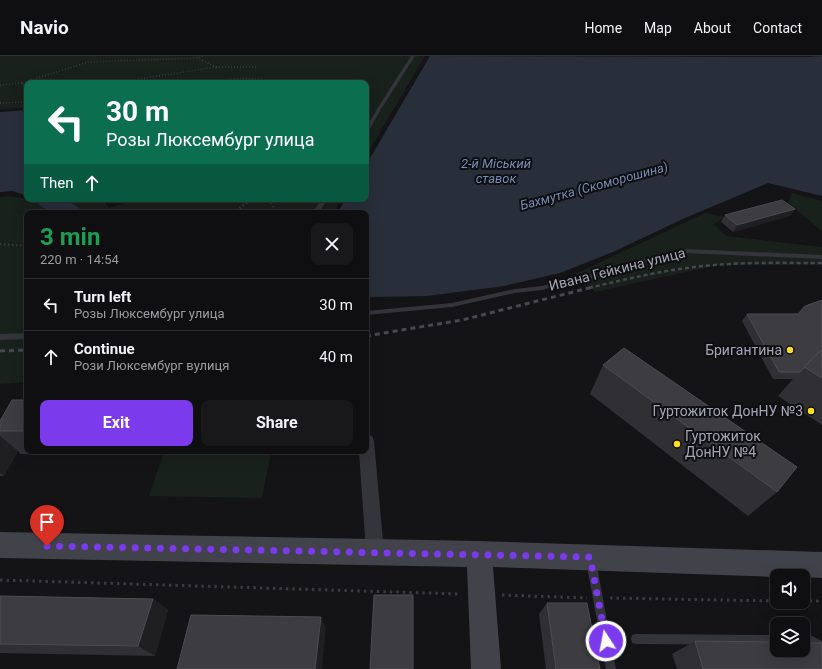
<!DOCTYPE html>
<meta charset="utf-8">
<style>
body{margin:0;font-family:Roboto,sans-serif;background:#181719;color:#f1f3f6;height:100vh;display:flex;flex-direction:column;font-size:15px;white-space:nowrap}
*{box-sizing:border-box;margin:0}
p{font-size:13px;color:#9b9c9f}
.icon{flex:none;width:22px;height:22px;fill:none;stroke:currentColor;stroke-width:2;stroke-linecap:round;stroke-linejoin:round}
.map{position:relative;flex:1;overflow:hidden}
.side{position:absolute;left:24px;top:154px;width:345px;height:244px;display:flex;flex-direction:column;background:#0f0e10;border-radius:8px;box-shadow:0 4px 16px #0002,0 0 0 1px #2f2e30}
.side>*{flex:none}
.guide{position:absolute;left:24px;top:24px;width:345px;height:122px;border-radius:8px;box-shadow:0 4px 16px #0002,0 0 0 1px #2f2e30;background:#0b6e4f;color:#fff;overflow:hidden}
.controls{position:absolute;left:770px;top:513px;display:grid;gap:8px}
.controls a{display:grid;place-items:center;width:40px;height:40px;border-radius:8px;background:#0f0e10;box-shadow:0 4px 16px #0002,0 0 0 1px #2f2e30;font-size:20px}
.pin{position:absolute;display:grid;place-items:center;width:34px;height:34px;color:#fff;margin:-41px -17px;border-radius:50% 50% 50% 0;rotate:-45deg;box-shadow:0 0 4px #0007}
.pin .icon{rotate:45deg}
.me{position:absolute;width:44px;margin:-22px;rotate:349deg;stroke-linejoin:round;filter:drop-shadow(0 0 3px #0008)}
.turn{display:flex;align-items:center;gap:14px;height:84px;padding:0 16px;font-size:18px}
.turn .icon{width:52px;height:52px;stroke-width:2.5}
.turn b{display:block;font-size:28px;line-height:34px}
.then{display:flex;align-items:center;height:38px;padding:0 16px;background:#0003;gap:8px;font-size:15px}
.round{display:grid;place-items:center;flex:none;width:42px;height:42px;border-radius:8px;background:#181719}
.summary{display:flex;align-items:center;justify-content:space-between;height:68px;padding:0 16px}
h1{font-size:24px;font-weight:700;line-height:30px;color:#1e9e55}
.primary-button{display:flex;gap:8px;margin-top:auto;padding:8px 16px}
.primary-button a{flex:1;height:46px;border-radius:8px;background:#7c3aed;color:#fff;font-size:16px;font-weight:700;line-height:46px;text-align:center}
.primary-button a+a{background:#181719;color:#f1f3f6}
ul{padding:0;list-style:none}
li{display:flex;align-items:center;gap:12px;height:52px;padding:0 16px;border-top:1px solid #2f2e30}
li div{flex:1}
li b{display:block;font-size:15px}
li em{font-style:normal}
header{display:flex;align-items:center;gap:24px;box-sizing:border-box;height:56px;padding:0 20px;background:#0f0e10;border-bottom:1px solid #2f2e30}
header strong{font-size:19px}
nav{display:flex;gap:22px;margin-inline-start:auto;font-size:14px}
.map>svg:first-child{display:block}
</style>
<header>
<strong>Navio</strong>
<nav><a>Home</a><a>Map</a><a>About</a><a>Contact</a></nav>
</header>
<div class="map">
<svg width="822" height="613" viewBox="0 0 822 613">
<rect width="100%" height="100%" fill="#141315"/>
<g fill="#19211c">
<path d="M0 0H425L366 100V27H27V52L0 53Z"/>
<path d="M792 137 822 145V175L788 147Z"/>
<path d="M11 140 37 145 44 143H103L109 152 138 143H341L333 157H27V326L0 328V141Z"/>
<path d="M705 157 725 161 714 168 726 180 822 191V209H718L595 236 575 218Z"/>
<path d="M164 395 271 397 262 442 149 440Z"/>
</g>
<g fill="#282f3a">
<path d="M430 0 809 1 822 0V140L768 127 685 162 613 196 560 217 504 230 427 240 371 241 366 239V157H337L346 143H366V109Z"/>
<path d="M27 54V140L13 135 0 136V56Z"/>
</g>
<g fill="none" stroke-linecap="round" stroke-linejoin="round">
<path fill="#282f3a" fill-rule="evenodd" d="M34 143C51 143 73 141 83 157 67 157 45 159 34 143Z"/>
<g stroke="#3a3b42" stroke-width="1.5" stroke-dasharray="1 2" stroke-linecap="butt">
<path d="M216 11H258"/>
<path d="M22 27 88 6 197 2 203 0"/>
<path d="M127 27 133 24 216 11 197 2"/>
<path d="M186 27 242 22 262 23 265 27"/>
<path d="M0 29 22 27 27 30"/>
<path d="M0 47 27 46"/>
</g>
<g stroke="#3a3b42" stroke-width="2" stroke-dasharray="1.5 2.5" stroke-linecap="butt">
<path d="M269 143 277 157"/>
<path d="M233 157 252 143"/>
<path d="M0 188 27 190"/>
</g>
<g stroke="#3a3b42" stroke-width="3" stroke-dasharray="2.5 4" stroke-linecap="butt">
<path d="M0 524 461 538"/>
<path d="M502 539 587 542"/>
<path d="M610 542 777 545"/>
<path d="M803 545H822"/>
</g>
<g fill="#34343b" fill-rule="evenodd">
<path d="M411 0H415L381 53 368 76 366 77V72L377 53Z"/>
<path d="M322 143H328L318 157H312Z"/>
<path d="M686 193 822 199V203L686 197 652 204 607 220 573 225 542 234 515 237 452 251 366 259V255L452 247 515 233 542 230 573 221 606 216 649 201Z"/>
<path d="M27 277V283L0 284V278Z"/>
<path d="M591 500 594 502 596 505 616 613H606L586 505 588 502Z"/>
<path d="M636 578 777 579V589L636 588 632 587 631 583 632 579Z"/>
<path d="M803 580H812L822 585V596L811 590H803Z"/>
</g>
<path fill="#34343b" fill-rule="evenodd" d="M366 378 372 380 374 385 384 496 381 502 375 505 369 502 366 496 359 395H366Z"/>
<path fill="#42424b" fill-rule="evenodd" d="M0 476 479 485 822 496V522L803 521V520L777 521 493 511 501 613H471L467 511 0 502Z"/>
<path stroke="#474750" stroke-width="2.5" stroke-dasharray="4 3" stroke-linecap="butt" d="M589 232C630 222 673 212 715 209 751 206 786 207 822 207"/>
<g stroke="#474750" stroke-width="3" stroke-dasharray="5 4" stroke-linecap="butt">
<path d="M366 280 462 264 593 231"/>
<path d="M0 295 27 294"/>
</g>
</g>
<g fill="#302f33">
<path d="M795 153 790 160 733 176 721 166 725 159Z"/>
<path d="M822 244V369L778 340 793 323H773L742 265 747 258H798Z"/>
<path d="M603 309 777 436 748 460 590 338Z"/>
<path d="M27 344V395H101L100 398H20L18 395 4 420H0V365Z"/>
<path d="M0 540 153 543 168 554 155 600 0 597Z"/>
<path d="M547 547 600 613H546L539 558Z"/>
<path d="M695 585 822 613H677L672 598Z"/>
</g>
<g fill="#1f1e21">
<path d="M795 153 790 160 733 176 737 169Z"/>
<path d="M0 380 18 395 4 420 0 417Z"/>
<path d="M97 395H101L100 398Z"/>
<path d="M153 543 168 554 155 600 138 590Z"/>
<path d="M321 561 326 572 322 613H315Z"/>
</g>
<g fill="#3c3c41" stroke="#4c4c54">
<path d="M782 144 795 153 737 169 725 159Z"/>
<path d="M822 244V293L800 316H779L747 258H798L805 250Z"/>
<path d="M624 292 797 411 777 436 603 309Z"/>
<path d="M822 293V322L804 311Z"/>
<path d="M12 344H27V375H0V365Z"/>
<path d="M374 539H413V613H370Z"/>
<path d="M0 540 153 543 138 590 0 588Z"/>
<path d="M547 547H587L600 613H556Z"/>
<path d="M191 559 321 561 315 613H177Z"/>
<path d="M695 585 777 586V594H803V587H822V613H703Z"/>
</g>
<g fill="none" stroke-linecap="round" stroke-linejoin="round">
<path stroke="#7c3aed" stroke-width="7" stroke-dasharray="0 12.6" d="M47 490 590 501 606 585"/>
</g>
<g fill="#ffdf22" stroke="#0f0e10" stroke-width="1.5">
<circle cx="790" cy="294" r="4"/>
<circle cx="811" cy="355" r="4"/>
<circle cx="677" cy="388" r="4"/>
</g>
<g text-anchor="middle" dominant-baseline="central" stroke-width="4" stroke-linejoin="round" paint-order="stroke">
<g font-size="13" font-style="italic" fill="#778cb6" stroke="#0f0e10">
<text x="496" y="107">2-й Міський<tspan x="496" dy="15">ставок</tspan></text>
<text transform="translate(594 130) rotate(-15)">Бахмутка (Скоморошина)</text>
</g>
<g font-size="14" fill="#a4a6b7" stroke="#0f0e10">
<text transform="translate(617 213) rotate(-14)">Ивана Гейкина улица</text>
</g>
<g font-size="14" fill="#a4a6b7" stroke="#0f0e10" text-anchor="end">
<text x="782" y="294">Бригантина</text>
<text x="803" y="355">Гуртожиток ДонНУ №3</text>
<text x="685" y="380" text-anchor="start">Гуртожиток<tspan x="685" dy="16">ДонНУ №4</tspan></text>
</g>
</g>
</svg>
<div class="controls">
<a><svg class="icon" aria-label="sound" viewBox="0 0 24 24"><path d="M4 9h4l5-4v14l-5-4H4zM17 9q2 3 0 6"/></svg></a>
<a><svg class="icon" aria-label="layers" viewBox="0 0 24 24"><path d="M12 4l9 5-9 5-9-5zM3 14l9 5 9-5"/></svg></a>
</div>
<div class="pin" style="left:47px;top:490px;background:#d93025"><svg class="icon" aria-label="arrive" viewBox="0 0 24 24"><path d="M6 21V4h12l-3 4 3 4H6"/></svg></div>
<svg class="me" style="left:606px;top:585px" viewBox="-20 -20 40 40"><circle r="17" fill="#7c3aed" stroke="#fff" stroke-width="3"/><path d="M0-11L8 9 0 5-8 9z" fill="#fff"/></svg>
<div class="guide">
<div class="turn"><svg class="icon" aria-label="left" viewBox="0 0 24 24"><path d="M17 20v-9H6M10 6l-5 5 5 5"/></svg><div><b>30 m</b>Розы Люксембург улица</div></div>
<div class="then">Then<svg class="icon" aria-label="ahead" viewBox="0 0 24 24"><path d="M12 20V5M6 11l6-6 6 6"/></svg></div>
</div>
<section class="side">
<div class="summary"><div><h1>3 min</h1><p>220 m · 14:54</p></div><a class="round"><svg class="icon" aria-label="close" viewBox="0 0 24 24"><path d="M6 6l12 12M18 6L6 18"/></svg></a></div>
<ul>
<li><svg class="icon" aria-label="left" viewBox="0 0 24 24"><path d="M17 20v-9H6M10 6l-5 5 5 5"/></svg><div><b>Turn left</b><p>Розы Люксембург улица</p></div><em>30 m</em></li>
<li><svg class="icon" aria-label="ahead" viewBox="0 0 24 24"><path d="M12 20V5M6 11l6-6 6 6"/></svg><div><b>Continue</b><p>Рози Люксембург вулиця</p></div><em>40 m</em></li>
</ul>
<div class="primary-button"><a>Exit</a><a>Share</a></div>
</section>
</div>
